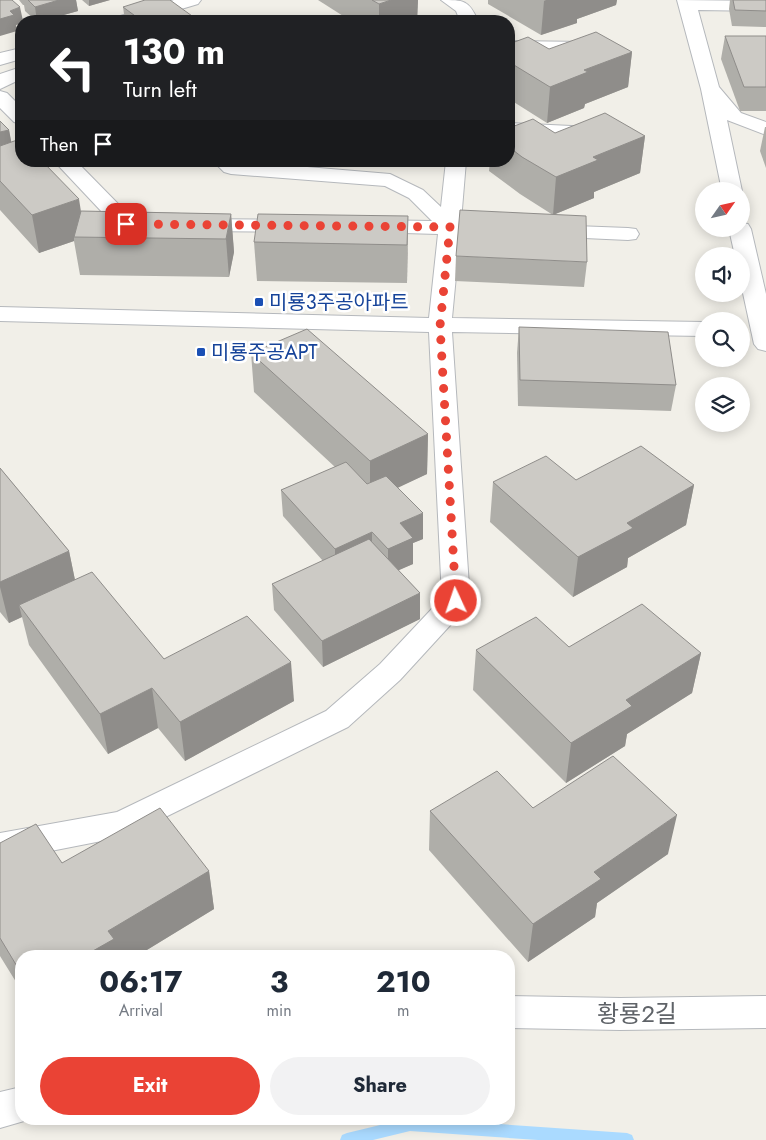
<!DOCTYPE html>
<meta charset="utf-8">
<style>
body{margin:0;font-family:Jost,"Noto Sans KR",sans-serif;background:#f2f2f3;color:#1f2937;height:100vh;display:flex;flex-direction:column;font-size:19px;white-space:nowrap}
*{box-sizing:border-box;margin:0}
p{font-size:16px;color:#747a83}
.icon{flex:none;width:28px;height:28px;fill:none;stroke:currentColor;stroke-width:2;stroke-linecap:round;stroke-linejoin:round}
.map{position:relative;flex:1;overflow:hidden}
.details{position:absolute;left:15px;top:950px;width:500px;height:175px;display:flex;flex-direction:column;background:#fff;border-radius:20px;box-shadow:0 2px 12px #0003}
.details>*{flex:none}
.hud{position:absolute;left:15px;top:15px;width:500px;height:152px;border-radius:20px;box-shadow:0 2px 12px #0003;background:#202124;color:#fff;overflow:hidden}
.needle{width:32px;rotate:56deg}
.controls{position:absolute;left:695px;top:182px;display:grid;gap:10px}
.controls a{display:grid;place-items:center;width:55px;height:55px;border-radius:50%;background:#fff;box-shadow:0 2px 12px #0003;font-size:25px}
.pin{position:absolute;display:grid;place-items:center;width:42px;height:42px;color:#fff;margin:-21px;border-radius:10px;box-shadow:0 2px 8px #0006}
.me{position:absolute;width:55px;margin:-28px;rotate:357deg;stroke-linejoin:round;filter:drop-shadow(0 0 4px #0008)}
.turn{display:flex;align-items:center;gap:18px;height:105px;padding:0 25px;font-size:22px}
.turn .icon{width:65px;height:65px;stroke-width:2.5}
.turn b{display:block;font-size:35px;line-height:42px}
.then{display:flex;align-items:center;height:48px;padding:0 25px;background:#0003;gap:10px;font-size:19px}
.eta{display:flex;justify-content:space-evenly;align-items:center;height:85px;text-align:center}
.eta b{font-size:30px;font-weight:700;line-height:35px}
.cta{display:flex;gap:10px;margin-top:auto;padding:10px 25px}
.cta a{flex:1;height:58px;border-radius:30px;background:#ea4335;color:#fff;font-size:20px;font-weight:700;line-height:58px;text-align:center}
.cta a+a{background:#f2f2f3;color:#1f2937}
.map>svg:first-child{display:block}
</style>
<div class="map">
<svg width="766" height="1140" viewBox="0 0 766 1140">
<rect width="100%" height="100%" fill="#f1efe8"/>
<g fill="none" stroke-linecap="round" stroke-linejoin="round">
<path fill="#aadaff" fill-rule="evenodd" d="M405 1119H427L627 1133 632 1135 634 1140H538L410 1131 373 1140H340L342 1135 347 1133Z"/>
<defs>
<g id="minor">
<path d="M174 0H201L198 4 141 21H114L117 17Z"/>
<path d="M441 0C464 0 469 0 478 21H460L456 11Z"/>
<path d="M677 0 766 1V11L698 10 719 87 741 113 766 122V135L727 120 742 191 741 193 722 191 701 89Z"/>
<path d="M509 41 588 42 594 43 597 47 594 51 588 52 509 51Z"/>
<path d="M21 48V59L0 65V53Z"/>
<path d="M21 67V79L0 89V74Z"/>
<path d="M0 91 7 93 21 107V124L14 122 0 108Z"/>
<path d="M509 123 592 127 599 129 602 133 599 137 592 139 509 135Z"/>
<path d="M54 161H76L132 218 154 219 157 224 154 229 146 230 118 229Z"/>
<path d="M213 161H235L390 174 423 190 441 207 446 161H466L461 221 477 223 480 228 477 233 460 234 452 318 704 322V336L452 332 470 601 466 608 400 680 348 727 133 833 122 837 0 861V833L117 812 326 711 380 664 442 598 429 332 0 321V307L429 318 438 234 369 232 361 231 358 226 361 221 369 220 432 221 409 198 385 186 231 174 224 172Z"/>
<path d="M194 219 294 220 302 221 305 226 302 231 294 232 194 231 186 230 183 225 186 220Z"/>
<path d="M741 223 748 224 751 229 766 294V351L758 349 754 344 741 284V256H735L729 229H741Z"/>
<path d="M549 225 628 228 636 229 639 234 636 239 628 240 541 236 538 231 541 226Z"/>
<path d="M509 996 620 998 766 996V1028L620 1030 509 1028Z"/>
<path d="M21 1087V1119H31L0 1128V1092Z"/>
</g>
</defs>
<use href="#minor" stroke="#b5b8bc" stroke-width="2"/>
<use href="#minor" fill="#fff" fill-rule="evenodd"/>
</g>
<g fill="#afaea9">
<path d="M19 0H76L78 11 42 21H36L25 11 24 5H23Z"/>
<path d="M82 0H110L89 6Z"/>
<path d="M318 0H418L417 21H351Z"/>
<path d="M488 0H617L616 5 577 19V23L541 35 488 4Z"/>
<path d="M730 0H766V27L732 26 729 9Z"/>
<path d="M123 7 199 21H125Z"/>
<path d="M725 36H766V111H740L721 59Z"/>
<path d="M509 44 549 49 632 52 628 87 585 104 584 108 547 123 509 99Z"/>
<path d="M0 121 9 130 11 142 81 211 231 214 234 252 229 277 80 275 74 241 39 253 0 210Z"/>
<path d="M765 127H766V168L760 151Z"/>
<path d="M509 128 555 133 645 136 640 173 594 192V198L553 215 520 194 489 171 490 161H509Z"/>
<path d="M408 216 407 283 257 281 254 242Z"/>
<path d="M456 256 587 262 584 287 455 281Z"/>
<path d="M519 327 676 385 671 411 518 406 517 353Z"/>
<path d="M251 353 428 434 427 474 398 487 423 539 413 543V564L398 570 420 593V619L323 667 274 610 272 584 323 561 283 516 281 490 335 467 254 392Z"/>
<path d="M0 468 69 551 75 580 164 659 294 701 185 761 158 728 108 754 29 645 22 617 9 623 0 612Z"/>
<path d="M576 480 694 485 686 525 628 558 627 567 573 597 490 522 493 482Z"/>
<path d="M569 647 701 653 692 693 627 734 625 746 566 783 473 690 476 650Z"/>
<path d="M533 808 668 854 597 903 595 917 528 962 429 850 430 811Z"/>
<path d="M0 843 62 863 209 871 214 909 137 956H21V990L0 956Z"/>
</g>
<g fill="#8f8d8a">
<path d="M59 0H76L78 11 42 21H37L35 7Z"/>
<path d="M89 0H110L89 6Z"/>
<path d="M391 0H418L417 21H379V4Z"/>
<path d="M546 0H617L616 5 577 19V23L541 35 544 1Z"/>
<path d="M20 7 23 21H21V24L16 25 17 31 0 36V19L10 11Z"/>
<path d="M632 52 628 87 585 104 584 108 547 123 550 87 584 70Z"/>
<path d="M9 130 16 166 0 171V132Z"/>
<path d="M645 136 640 173 594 192V198L553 215 556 177 593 157Z"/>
<path d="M79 199 85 237H74V241L39 253 32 215Z"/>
<path d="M231 214 234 252 229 277 226 239Z"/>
<path d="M408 216 407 254V283Z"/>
<path d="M428 434 427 474 370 501V461Z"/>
<path d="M694 485 686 525 628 558 627 567 573 597 578 557 627 523Z"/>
<path d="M423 513V539L413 543V564L388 575V549L400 523Z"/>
<path d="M372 532V558L335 575V549Z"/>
<path d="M69 551 77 590 19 605 22 617 9 623 0 587V582Z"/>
<path d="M420 593V619L323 667 322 641Z"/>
<path d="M701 653 692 693 627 734 625 746 566 783 571 743 626 700Z"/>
<path d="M291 662 294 701 185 761 180 722Z"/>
<path d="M152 688 158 728 108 754 100 714Z"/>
<path d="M677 815 668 854 597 903 595 917 528 962 533 924 594 872Z"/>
<path d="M209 871 214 909 137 956H84L108 931Z"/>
</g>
<g fill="#cccac5" stroke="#8f8d8a">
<path d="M0 0H12L20 7 10 11 14 15 0 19Z"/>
<path d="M28 0H59L35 7Z"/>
<path d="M145 0H170L199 21H142L123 7Z"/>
<path d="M372 0H391L379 4Z"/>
<path d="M733 0H766V11L735 10Z"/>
<path d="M596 32 632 52 584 70 588 72 550 87 509 62V44L528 37 549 49Z"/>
<path d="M725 36H766V87H744Z"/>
<path d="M605 113 645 136 593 157 598 160 556 177 522 157 509 147V128L533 119 555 133Z"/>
<path d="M0 121 9 130 0 132Z"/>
<path d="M20 139 21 141V161H42L79 199 32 215 0 181V146Z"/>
<path d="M460 210 586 216 587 262 456 256Z"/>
<path d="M81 211 231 214 226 239 74 237Z"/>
<path d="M258 214 408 216 407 245 254 242Z"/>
<path d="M519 327 668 332 676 385 520 380Z"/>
<path d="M307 329 428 434 370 461 251 353Z"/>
<path d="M641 446 694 485 627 523 633 528 578 557 493 482 546 456 576 480Z"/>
<path d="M346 462 367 484 386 476 423 513 400 523 413 538 388 549 372 532 335 549 281 490Z"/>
<path d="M0 468 69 551 0 582Z"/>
<path d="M369 539 420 593 322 641 272 584Z"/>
<path d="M92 572 164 659 247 616 291 662 180 722 152 688 100 714 19 605Z"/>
<path d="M642 604 701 653 626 700 632 706 571 743 476 650 536 617 569 647Z"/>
<path d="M613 756 677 815 594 872 601 879 533 924 430 811 497 771 533 808Z"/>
<path d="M160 808 209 871 108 931 114 939 84 956H21V973L0 938V843L36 824 62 863Z"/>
</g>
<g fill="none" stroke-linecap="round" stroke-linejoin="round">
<path stroke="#ea4335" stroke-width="9" stroke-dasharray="0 16.2" d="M126 224 450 227 440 326 456 601"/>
</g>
<g fill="#1a4fb4" stroke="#fff" stroke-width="2">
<rect x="254" y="297" width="10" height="10" rx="2.5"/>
<rect x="196" y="347" width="10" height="10" rx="2.5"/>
</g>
<g text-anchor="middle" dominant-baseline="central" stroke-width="5" stroke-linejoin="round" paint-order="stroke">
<g font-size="20" fill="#164399" stroke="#fff" text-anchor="start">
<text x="269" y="302">미룡3주공아파트</text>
<text x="211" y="352">미룡주공APT</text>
</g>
<g font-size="24" fill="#5f6368" stroke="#fff">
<text x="637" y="1013">황룡2길</text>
</g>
</g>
</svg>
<div class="controls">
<a><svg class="needle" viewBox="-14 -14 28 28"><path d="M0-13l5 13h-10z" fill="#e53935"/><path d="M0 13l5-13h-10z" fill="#747a83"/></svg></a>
<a><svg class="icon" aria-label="sound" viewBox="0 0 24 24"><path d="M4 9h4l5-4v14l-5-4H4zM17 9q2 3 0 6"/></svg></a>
<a><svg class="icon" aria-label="search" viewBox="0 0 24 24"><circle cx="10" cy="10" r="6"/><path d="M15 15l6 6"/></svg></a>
<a><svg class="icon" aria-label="layers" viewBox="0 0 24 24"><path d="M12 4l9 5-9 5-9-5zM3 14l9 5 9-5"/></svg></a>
</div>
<div class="pin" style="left:126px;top:224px;background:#d93025"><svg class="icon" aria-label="arrive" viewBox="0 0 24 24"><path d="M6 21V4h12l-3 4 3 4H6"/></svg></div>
<svg class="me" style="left:456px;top:601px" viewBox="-20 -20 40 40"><circle r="17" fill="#ea4335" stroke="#fff" stroke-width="3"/><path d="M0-11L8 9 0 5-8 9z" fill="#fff"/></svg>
<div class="hud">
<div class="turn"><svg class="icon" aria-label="left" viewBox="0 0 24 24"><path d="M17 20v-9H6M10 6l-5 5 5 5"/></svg><div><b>130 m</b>Turn left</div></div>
<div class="then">Then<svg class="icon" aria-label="arrive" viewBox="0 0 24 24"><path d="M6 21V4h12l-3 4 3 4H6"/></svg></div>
</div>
<section class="details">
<div class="eta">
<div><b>06:17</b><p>Arrival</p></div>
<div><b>3</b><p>min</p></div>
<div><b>210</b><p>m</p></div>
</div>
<div class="cta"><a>Exit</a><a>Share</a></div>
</section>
</div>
